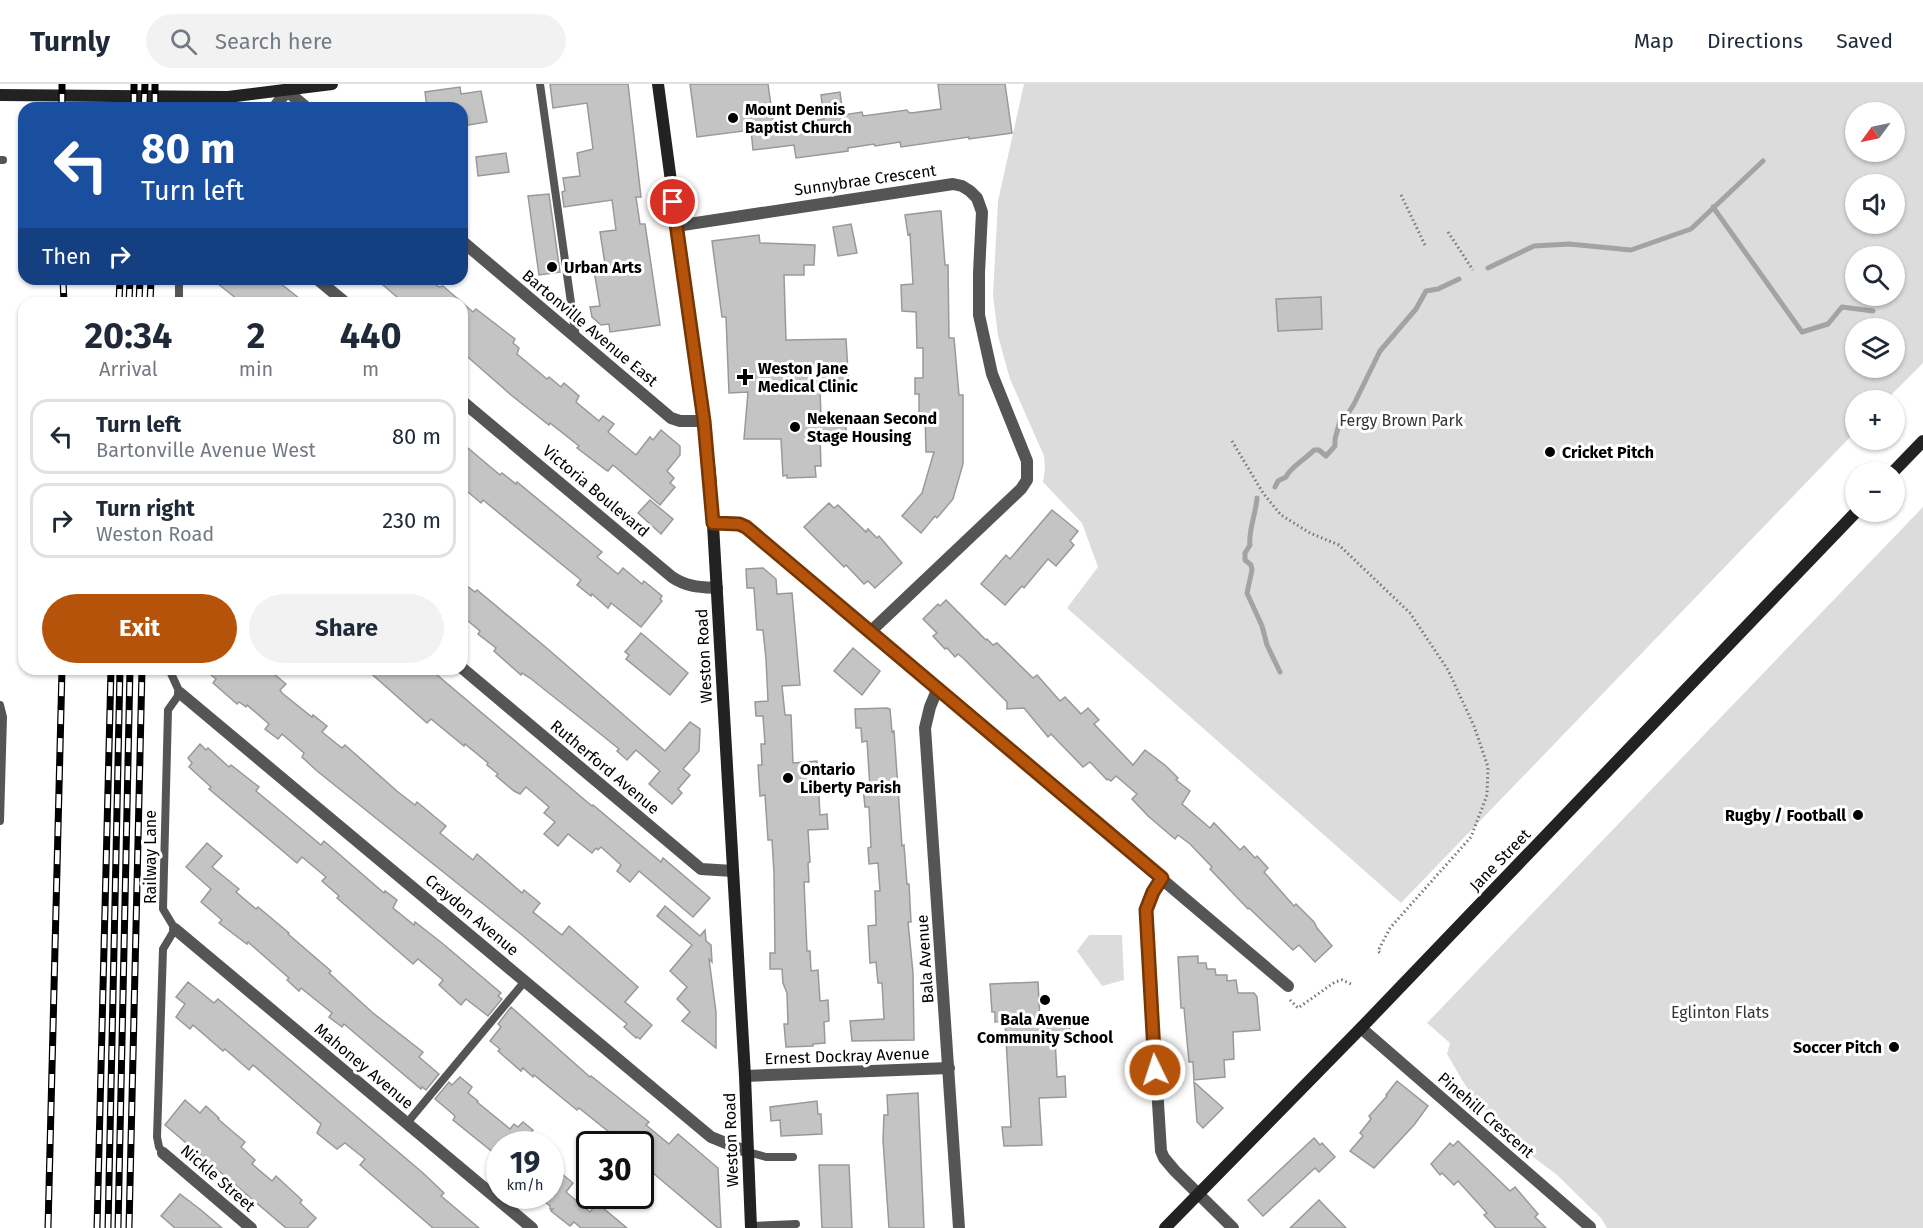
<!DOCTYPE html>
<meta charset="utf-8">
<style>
body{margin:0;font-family:"Fira Sans",sans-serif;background:#f2f2f3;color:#1f2937;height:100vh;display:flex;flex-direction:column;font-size:22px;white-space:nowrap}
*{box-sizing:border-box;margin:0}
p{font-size:20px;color:#747a83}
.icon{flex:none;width:33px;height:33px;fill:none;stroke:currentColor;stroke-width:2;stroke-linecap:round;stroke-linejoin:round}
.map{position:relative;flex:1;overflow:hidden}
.drawer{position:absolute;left:18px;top:213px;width:450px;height:378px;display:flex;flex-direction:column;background:#fff;border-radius:18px;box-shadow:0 2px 4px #0004}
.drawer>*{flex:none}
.top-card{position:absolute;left:18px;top:18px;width:450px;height:183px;border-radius:18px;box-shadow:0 2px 4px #0004;background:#1a4fa0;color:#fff;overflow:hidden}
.needle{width:39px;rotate:237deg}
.tools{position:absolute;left:1845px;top:18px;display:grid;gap:12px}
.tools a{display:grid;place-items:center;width:60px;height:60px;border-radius:50%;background:#fff;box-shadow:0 2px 4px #0004;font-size:30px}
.speed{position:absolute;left:486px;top:1047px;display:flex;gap:12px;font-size:30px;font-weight:700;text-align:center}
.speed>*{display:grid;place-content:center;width:78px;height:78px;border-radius:50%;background:#fff;box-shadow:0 2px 4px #0004;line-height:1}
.speed small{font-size:15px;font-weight:400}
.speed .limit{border:3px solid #111;border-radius:9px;background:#fff;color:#111}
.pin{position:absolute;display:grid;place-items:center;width:51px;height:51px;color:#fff;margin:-26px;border:3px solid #fff;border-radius:50%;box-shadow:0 2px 6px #0007}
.me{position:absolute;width:66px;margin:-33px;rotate:356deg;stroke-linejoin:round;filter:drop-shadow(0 0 4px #0008)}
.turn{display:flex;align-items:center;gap:21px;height:126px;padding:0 24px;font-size:27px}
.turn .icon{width:78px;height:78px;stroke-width:2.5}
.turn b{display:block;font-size:42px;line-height:51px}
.then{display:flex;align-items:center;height:57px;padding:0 24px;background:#0003;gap:12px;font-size:22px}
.eta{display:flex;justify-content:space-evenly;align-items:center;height:102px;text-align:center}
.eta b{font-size:36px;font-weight:700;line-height:42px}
.button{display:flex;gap:12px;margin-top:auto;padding:12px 24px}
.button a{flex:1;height:69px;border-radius:36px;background:#b45309;color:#fff;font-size:24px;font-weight:700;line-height:69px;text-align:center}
.button a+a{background:#f2f2f3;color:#1f2937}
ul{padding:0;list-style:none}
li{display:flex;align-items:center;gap:18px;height:75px;margin:0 12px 9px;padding:0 12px;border:3px solid #e0e1e3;border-radius:18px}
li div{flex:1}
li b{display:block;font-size:22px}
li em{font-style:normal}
header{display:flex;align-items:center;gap:36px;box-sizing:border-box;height:84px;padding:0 30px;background:#fff;border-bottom:2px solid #e0e1e3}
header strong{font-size:28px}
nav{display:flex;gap:33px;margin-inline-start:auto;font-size:21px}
.search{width:420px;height:54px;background:#f2f2f3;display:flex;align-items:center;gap:15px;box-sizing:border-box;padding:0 21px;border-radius:33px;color:#747a83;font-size:22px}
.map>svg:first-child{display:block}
</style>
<header>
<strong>Turnly</strong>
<div class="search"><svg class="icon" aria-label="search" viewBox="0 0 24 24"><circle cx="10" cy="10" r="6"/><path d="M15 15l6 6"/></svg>Search here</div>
<nav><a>Map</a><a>Directions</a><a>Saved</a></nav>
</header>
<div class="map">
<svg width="1923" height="1144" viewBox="0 0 1923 1144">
<rect width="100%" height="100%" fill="#fff"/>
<g fill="#dcdcdc" fill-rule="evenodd">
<path d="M1024 0H1923V279L1886 316H1856L1855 348 1401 819 1067 524 1098 483 1082 439 1043 398 1045 384 1044 372 1010 295 998 252 993 211 998 117ZM1856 28H1894V68H1856ZM1856 100H1894V140H1856ZM1856 172H1894V212H1856ZM1856 244H1894V284H1856Z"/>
<path d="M1923 423V1144H1607L1601 1134 1557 1091 1507 1053 1465 1001 1447 970 1450 959 1427 939Z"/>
<path d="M1089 851H1122L1124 896 1102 902 1077 867Z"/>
</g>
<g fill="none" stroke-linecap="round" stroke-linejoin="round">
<g stroke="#a3a3a3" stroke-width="5">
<path d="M1713 123 1802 248 1828 240 1842 223 1873 227"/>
<path d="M1488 184 1534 162 1569 160 1631 166 1691 145 1763 77"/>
<path d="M1275 403 1278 397 1286 393C1290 383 1306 375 1314 366H1319L1326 372 1335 362V355L1341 333 1349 328 1354 320 1380 267 1416 225 1426 207 1438 205 1459 195"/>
<path d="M1257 414C1256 429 1248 448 1250 461L1245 469V476L1251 481 1252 486 1247 509 1262 542 1267 561 1280 588"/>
</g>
</g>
<g fill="#c4c4c4" stroke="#999" stroke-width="1.5">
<path d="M550 0H628L641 113H636L640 140H645L660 241 610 248 609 240 601 241 592 233 590 223 600 222 593 181 605 180 600 148 616 146 612 116 564 123 562 108 565 107 563 94 580 92 577 69 593 65 587 19 553 24Z"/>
<path d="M690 0H768L774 43 824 35 821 11 840 8 843 31 862 28 863 32 907 26 908 28 911 29 941 25 938 0H1005L1012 49 969 55V53L901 63 900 58 875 62 874 60 848 64V67L796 74 794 61 753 66 751 46 697 53Z"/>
<path d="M460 3 461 10 481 7 487 38 462 42V24H427L425 8Z"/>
<path d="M506 69 509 88 478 92 476 73Z"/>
<path d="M549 110 560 188 539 191 528 112Z"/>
<path d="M937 127H941L945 181H948L949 254H954L959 311H963V380L953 415 937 434 935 432 921 449 902 432 922 409 934 368H926L925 329H919V310H915V294H923V264H917L916 228 902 227 901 201 913 200 910 150 908 151 905 131Z"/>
<path d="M851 140 857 169 838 172 833 143Z"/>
<path d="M759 151 760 159 815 161 814 181H804V191H784L786 256 846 255 849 304 820 305 821 332H846V353H820L821 382H815L816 393 787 394V391L783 392 781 355H744L748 308 729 309 726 233H722L712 157Z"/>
<path d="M212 195H275L305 219H242Z"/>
<path d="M376 195H429L439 203 443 202 473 228 476 225 515 255 513 259 519 264 517 270 547 295 549 293 561 303 564 299 579 312 576 318 599 337 603 332 614 340 608 348 636 371 650 353 653 356 661 346 680 362V371L667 387 674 394 670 399 675 403 660 421 613 381 608 387 606 386 577 364 579 362 550 339 549 341 511 311 462 268V219H404Z"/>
<path d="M1321 213 1322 245 1278 247 1276 215Z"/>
<path d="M462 359 500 391 502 389 516 400 517 398 602 468 597 473 618 490 623 484 642 500 644 497 662 512 660 515 662 517 641 543 611 519 608 524 592 510 591 512 577 501 581 496 483 416 481 419 462 403Z"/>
<path d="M650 416 673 435 661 450 638 429Z"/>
<path d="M829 419 834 424 838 421 866 448 868 445 877 454 879 452 902 479 875 504 868 497 864 500 846 481 844 483 804 443Z"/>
<path d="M1052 426 1078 447 1070 457 1074 461 1056 482 1048 475 1024 504 1022 502 1005 521 981 500 1006 471 1010 475Z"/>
<path d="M763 484 776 495 777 510 792 509 800 601 782 602 785 631H791L793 679 817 677 820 731 827 730 828 745 808 746 810 778 808 779 809 798H804L807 867H810L811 887 818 886 820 917 828 916 829 937 824 938 825 959 813 960V962L786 963 784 940H788L787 909 783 899 782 885H770V869H775L774 789 772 756H768L765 711 760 712 758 681H762L761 660H765L763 632H756L755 618 768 617 766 575 763 546H757L754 504H747L746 485Z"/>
<path d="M462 498 475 508 477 506 549 566 665 667 690 638 700 645 699 667 683 685 690 691 678 705 682 709 672 720 649 700 660 687 636 666 627 676 617 667 619 665 598 648 530 594 522 589 521 591 494 567 496 564 478 550 480 547 462 532Z"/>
<path d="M946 516 986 556 987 555 993 561 997 559 1033 594 1037 591 1060 617 1065 613 1081 630 1088 624 1099 636 1094 640 1133 681 1145 666 1166 682 1178 694 1176 696 1190 707 1182 720 1210 744 1214 739 1240 766 1244 762 1255 774 1257 772 1268 784 1264 788 1294 822 1296 820 1314 838 1317 844 1332 862 1315 878 1299 861 1293 866 1249 824 1248 825 1210 785 1212 783 1190 760 1178 751 1175 755 1148 732 1132 715 1137 710 1116 692 1111 697 1108 695 1107 696 1090 678 1083 683 1051 650 1048 653 1024 624 1007 625V618L963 574 958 570 955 573 947 564 945 565 933 552 937 549 923 535 938 520 940 522Z"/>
<path d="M641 549 688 589 670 611 626 575 629 571 625 568Z"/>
<path d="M853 564 880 587 862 611 834 587Z"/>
<path d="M204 585H268L286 600 280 606 282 609 312 633 313 631 327 642 322 648 342 664 345 661 398 708 415 721 417 718 446 742 440 749 473 776 477 770 522 809 524 806 540 819 533 828 562 851 569 842 638 903 625 918 652 941 640 955 637 953 636 954 624 943 627 940 522 851 317 687 302 673 304 669 282 650 278 655 265 645 269 640 247 621 246 623 239 618 237 620 213 599 216 595Z"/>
<path d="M366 585H430L592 722 593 721 661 778 663 774 710 814 693 833 639 787 630 798 617 787 621 781 601 763 598 766 596 764 592 769 568 750 558 762 544 750 555 738 544 729 549 723 526 703 520 710 514 707 496 692 498 690 487 681 488 679 465 660 464 662 431 635 427 639Z"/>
<path d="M887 624 890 625 892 648 894 647 902 762 904 761 907 800H909L911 838H908L913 889 914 956 852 957 850 937 884 935 882 899H878L876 878 870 879 868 842 876 841 875 807H880L878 779 869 780 868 764 871 763 869 723H865L863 703H870L867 657 862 658 861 644H856L855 625Z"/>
<path d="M200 660 206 666 208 664 229 683 231 681 259 703 256 707 321 761 324 757 384 809 385 807 397 816 393 824 414 841 415 838 442 859 501 909 498 912 502 915 488 932 466 915 461 921 439 901 443 896 418 875 413 880 337 814 339 812 322 797 326 793 302 773 297 779 209 705 211 703 189 683 192 679 188 674Z"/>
<path d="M207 759 222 772 212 783 239 805 236 808 256 825 258 823 289 849 288 850 331 887 329 889 373 929 423 968 419 973 439 990 426 1006 422 1003 421 1005 344 940 342 943 329 933 332 929 301 904 299 907 287 896 289 894 248 858 247 860 219 839 222 836 201 818 211 805 186 783Z"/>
<path d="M665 822 700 852 705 846 706 857 711 861 712 878 709 875 716 928V964L682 937 690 928 677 915 687 903 670 887 692 861 657 832Z"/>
<path d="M1198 872V879H1206L1207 885H1215L1216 891H1227V897L1236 896 1238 909H1254L1257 913 1260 946 1233 948 1234 975 1224 976 1225 993 1194 996 1193 978H1189L1184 924H1181L1178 873Z"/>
<path d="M188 898 214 919 218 915 423 1089 444 1109 441 1112 479 1144H433L360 1081 365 1075 345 1059 337 1065 317 1049 321 1040 253 981 249 986 225 965 223 967 193 941 190 945 176 933 185 920 176 913Z"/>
<path d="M1038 898 1040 935 1069 933 1070 954H1055L1057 993 1065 992 1066 1013 1039 1014 1042 1061 1004 1062 1002 1043H1011L1005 937 995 938V928H992L990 900Z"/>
<path d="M511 923 590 993 591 992 649 1038 646 1041 669 1060 678 1050 718 1084 721 1144H718L640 1078V1060H624L579 1024 577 1026 534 991 533 993 523 984 521 987 498 967 500 965 490 957 501 943 498 940Z"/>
<path d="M460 993 472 1003 468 1009 478 1017 477 1018 510 1045 514 1040 518 1043 523 1038 533 1046 522 1060H500V1074L453 1036 455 1033 454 1031 435 1015 449 998 452 1001Z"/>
<path d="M1397 997 1428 1022 1414 1041 1374 1084 1350 1067 1363 1052 1360 1049 1371 1035 1369 1032 1387 1012 1386 1011Z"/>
<path d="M1194 998 1223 1024 1203 1044 1197 1038Z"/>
<path d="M918 1009 924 1144H889L883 1056 884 1031H888L887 1011Z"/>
<path d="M185 1016 200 1029 206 1022 219 1034 218 1035 245 1058 241 1063 255 1076 252 1080 272 1097 276 1092 302 1116 300 1119 316 1134 307 1144H286L165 1041Z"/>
<path d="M817 1017 818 1030H821L822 1050 781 1052 780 1036 771 1037 770 1023Z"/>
<path d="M1314 1054 1320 1061 1322 1059 1335 1073 1319 1088 1315 1084 1263 1132 1248 1116Z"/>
<path d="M1458 1057 1510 1107 1515 1103 1538 1130 1535 1133 1546 1144H1496L1484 1131 1487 1129 1458 1097 1454 1101 1442 1089 1440 1091 1431 1080 1450 1059 1453 1062Z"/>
<path d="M550 1080 573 1099 566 1108 590 1128 597 1119 627 1144H581L574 1138 570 1142 551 1127 553 1125H550V1122L538 1112H550Z"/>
<path d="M819 1081H849L852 1144H822Z"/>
<path d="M180 1110 201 1126 222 1144H175L161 1132Z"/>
<path d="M1319 1116 1346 1144H1290Z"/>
</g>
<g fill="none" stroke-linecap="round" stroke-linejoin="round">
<g stroke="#777" stroke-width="3" stroke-dasharray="1.5 3" stroke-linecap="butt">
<path d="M1401 111 1425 161"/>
<path d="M1448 148 1473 186"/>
<path d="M1232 357 1263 409 1281 431 1310 449 1339 461 1410 529 1448 586 1474 642 1488 683 1487 711 1471 753 1390 844 1378 867 1380 869"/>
<path d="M1290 916 1298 924 1335 898 1342 896 1351 900"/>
</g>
<g stroke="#555" stroke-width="8">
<path d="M540 0 576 254"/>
<path d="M0 76H3"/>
<path d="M179 219V195"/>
<path d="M0 621 3 633 0 737"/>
<path d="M407 1039 525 897"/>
<path d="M748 1068 766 1073H793"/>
<path d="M163 1069 159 1063 157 1053 163 865 175 845 163 825 168 626 180 609 169 585"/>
<path d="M751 1142 796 1140"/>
</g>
<g stroke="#555" stroke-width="12">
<path d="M274 24 287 7 307 24"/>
<path d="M676 142 953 100 962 102 970 107 977 114 982 128 979 189V231L992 290 1027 377V396L1021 405 870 548"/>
<path d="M462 157 671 334 680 337H704"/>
<path d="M317 195 346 219"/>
<path d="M462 317 672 493C687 503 699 503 717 504"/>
<path d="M713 439 739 440 746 443 1288 902"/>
<path d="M462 584 701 785 733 787"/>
<path d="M937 606 930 623 925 644 959 1144"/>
<path d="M180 609 711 1053 748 1068"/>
<path d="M1162 794 1153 808 1146 826 1161 1067 1164 1074 1175 1087 1233 1144"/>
<path d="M175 845 532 1144"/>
<path d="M1361 944 1590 1143"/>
<path d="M745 992 949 984"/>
<path d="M163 1069 251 1144"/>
</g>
<g stroke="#222" stroke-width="12">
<path d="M658 0 710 389 745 992 751 1144"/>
<path d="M0 11 228 13 332 0"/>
<path d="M1893 388 1923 357"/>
<path d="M1165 1144 1361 944 1856 428"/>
</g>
<defs>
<g id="rail">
<path d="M62 24V0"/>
<path d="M134 24V0"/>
<path d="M144 24 145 0"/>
<path d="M155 24V0"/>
<path d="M63 195 64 219"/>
<path d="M119 219 120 195"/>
<path d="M129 219 130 195"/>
<path d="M139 219 140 195"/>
<path d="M150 219 151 195"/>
<path d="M48 1144 62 585"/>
<path d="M97 1144 111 585"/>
<path d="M108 1144 120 585"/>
<path d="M118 1144 130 585"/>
<path d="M129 1144 142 585"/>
</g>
</defs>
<use href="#rail" stroke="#000" stroke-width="7"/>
<use href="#rail" stroke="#fff" stroke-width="4.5" stroke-dasharray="14" stroke-linecap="butt"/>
</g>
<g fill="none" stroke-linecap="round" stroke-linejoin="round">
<defs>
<path id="route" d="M673 118 704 337 713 439 739 440 746 443 1162 794 1153 808 1146 826 1155 986"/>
</defs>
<use href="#route" stroke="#753606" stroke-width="15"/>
<use href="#route" stroke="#b45309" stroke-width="10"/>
</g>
<g fill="#000" stroke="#fff" stroke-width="2">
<circle cx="733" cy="34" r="6"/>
<circle cx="552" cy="183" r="6"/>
<path d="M742 284h6v6h6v6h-6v6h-6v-6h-6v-6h6z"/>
<circle cx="795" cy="343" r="6"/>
<circle cx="1550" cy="368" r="6"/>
<circle cx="788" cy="694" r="6"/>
<circle cx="1858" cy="731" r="6"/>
<circle cx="1045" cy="916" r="6"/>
<circle cx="1894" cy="963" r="6"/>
</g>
<g text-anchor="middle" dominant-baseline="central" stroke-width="6" stroke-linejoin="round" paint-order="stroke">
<g font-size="16" font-weight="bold" fill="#000" stroke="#fff" text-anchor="start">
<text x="745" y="25">Mount Dennis<tspan x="745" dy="18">Baptist Church</tspan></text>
<text x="564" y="183">Urban Arts</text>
<text x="758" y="284">Weston Jane<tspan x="758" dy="18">Medical Clinic</tspan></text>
<text x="807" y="334">Nekenaan Second<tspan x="807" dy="18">Stage Housing</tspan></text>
<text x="1562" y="368">Cricket Pitch</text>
<text x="800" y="685">Ontario<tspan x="800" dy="18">Liberty Parish</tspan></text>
<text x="1846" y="731" text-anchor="end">Rugby / Football</text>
<text x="1045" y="935" text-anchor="middle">Bala Avenue<tspan x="1045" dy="18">Community School</tspan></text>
<text x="1882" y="963" text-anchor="end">Soccer Pitch</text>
</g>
<g font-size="16" fill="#000" stroke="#fff">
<text transform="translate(865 96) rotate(-8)">Sunnybrae Crescent</text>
<text transform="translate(590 244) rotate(40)">Bartonville Avenue East</text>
<text transform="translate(596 407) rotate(40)">Victoria Boulevard</text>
<text transform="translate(704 572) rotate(-93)">Weston Road</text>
<text transform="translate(605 683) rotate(40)">Rutherford Avenue</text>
<text transform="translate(150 773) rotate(-90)">Railway Lane</text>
<text transform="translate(1500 776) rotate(-46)">Jane Street</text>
<text transform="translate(472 831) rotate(40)">Craydon Avenue</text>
<text transform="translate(925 875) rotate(-94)">Bala Avenue</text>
<text transform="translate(847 972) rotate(-2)">Ernest Dockray Avenue</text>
<text transform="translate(364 982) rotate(40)">Mahoney Avenue</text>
<text transform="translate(1486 1031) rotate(41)">Pinehill Crescent</text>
<text transform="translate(731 1056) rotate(-92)">Weston Road</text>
<text transform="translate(218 1094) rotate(41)">Nickle Street</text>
</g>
<g font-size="16" fill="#333" stroke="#fff">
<text x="1401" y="336">Fergy Brown Park</text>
<text x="1720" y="928">Eglinton Flats</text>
</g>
</g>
</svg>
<div class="tools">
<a><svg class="needle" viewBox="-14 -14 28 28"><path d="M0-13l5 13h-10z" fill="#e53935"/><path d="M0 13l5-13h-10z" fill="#747a83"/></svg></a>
<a><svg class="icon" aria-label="sound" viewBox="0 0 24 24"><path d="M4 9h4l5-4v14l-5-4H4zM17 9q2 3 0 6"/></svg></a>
<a><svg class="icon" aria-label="search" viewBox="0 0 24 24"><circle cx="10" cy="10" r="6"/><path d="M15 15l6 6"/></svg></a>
<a><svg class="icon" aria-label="layers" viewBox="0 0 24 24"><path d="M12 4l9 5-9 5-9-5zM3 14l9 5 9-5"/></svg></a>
<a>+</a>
<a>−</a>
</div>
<div class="speed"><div>19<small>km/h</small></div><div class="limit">30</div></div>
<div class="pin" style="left:673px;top:118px;background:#d93025"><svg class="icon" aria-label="arrive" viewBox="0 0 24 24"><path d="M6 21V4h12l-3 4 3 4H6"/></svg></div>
<svg class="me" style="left:1155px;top:986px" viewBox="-20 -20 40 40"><circle r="17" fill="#b45309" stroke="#fff" stroke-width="3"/><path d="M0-11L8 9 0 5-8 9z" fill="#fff"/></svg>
<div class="top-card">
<div class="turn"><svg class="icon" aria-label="left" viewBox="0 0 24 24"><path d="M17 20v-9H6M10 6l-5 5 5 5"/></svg><div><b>80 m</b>Turn left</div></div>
<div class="then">Then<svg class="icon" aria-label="right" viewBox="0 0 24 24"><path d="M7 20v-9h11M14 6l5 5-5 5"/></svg></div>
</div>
<section class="drawer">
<div class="eta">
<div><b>20:34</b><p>Arrival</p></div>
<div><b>2</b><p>min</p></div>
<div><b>440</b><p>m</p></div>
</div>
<ul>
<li><svg class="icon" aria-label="left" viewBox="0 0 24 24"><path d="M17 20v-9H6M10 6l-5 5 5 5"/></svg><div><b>Turn left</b><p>Bartonville Avenue West</p></div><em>80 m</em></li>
<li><svg class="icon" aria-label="right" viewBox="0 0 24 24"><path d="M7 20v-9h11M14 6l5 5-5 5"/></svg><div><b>Turn right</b><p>Weston Road</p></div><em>230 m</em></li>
</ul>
<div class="button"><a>Exit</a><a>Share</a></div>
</section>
</div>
